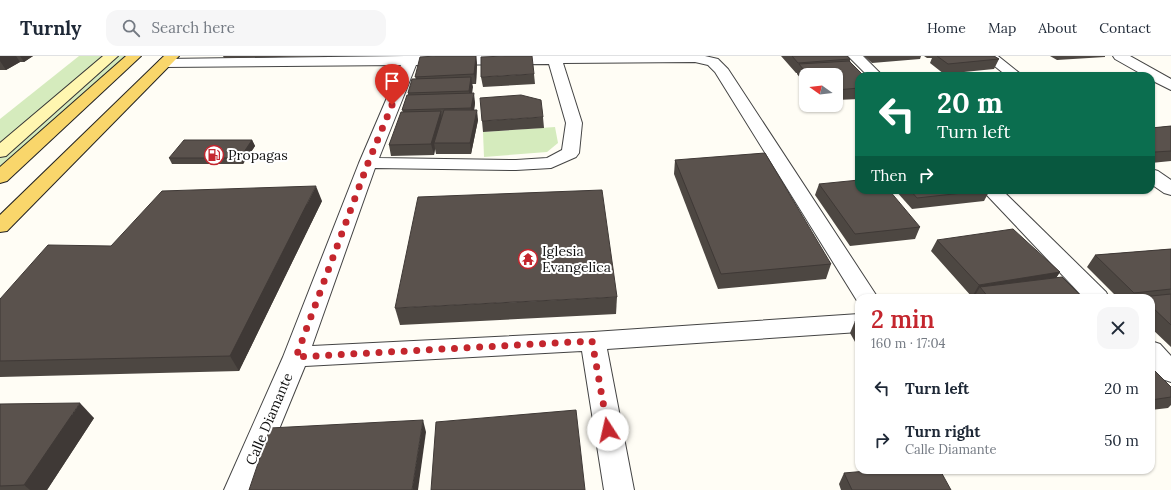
<!DOCTYPE html>
<meta charset="utf-8">
<style>
body{margin:0;font-family:Lora,serif;background:#f6f6f7;color:#1f2937;height:100vh;display:flex;flex-direction:column;font-size:15px;white-space:nowrap}
*{box-sizing:border-box;margin:0}
p{font-size:13px;color:#747a83}
.icon{flex:none;width:22px;height:22px;fill:none;stroke:currentColor;stroke-width:2;stroke-linecap:round;stroke-linejoin:round}
.map{position:relative;flex:1;overflow:hidden}
.side{position:absolute;left:855px;top:238px;width:300px;height:180px;display:flex;flex-direction:column;background:#fff;border-radius:12px;box-shadow:0 1px 3px #0004}
.side>*{flex:none}
.guide{position:absolute;left:855px;top:16px;width:300px;height:122px;border-radius:12px;box-shadow:0 1px 3px #0004;background:#0b6e4f;color:#fff;overflow:hidden}
.needle{width:26px;rotate:284deg}
.controls{position:absolute;left:799px;top:12px;display:grid;gap:8px}
.controls a{display:grid;place-items:center;width:44px;height:44px;border-radius:8px;background:#fff;box-shadow:0 1px 3px #0004;font-size:20px}
.pin{position:absolute;display:grid;place-items:center;width:34px;height:34px;color:#fff;margin:-41px -17px;border-radius:50% 50% 50% 0;rotate:-45deg;box-shadow:0 0 4px #0007}
.pin .icon{rotate:45deg}
.me{position:absolute;width:44px;margin:-22px;rotate:350deg;stroke-linejoin:round;filter:drop-shadow(0 0 3px #0008)}
.turn{display:flex;align-items:center;gap:14px;height:84px;padding:0 16px;font-size:18px}
.turn .icon{width:52px;height:52px;stroke-width:2.5}
.turn b{display:block;font-size:28px;line-height:34px}
.then{display:flex;align-items:center;height:38px;padding:0 16px;background:#0003;gap:8px;font-size:15px}
.round{display:grid;place-items:center;flex:none;width:42px;height:42px;border-radius:12px;background:#f6f6f7}
.head{display:flex;align-items:center;justify-content:space-between;height:68px;padding:0 16px}
h1{font-size:24px;font-weight:600;line-height:30px;color:#c4262e}
ul{padding:0;list-style:none}
li{display:flex;align-items:center;gap:12px;height:52px;padding:0 16px}
li div{flex:1}
li b{display:block;font-size:15px}
li em{font-style:normal}
header{display:flex;align-items:center;gap:24px;box-sizing:border-box;height:56px;padding:0 20px;background:#fff;border-bottom:1px solid #e0e1e3}
header strong{font-size:19px}
nav{display:flex;gap:22px;margin-inline-start:auto;font-size:14px}
.search{width:280px;height:36px;background:#f6f6f7;display:flex;align-items:center;gap:10px;box-sizing:border-box;padding:0 14px;border-radius:12px;color:#747a83;font-size:15px}
.map>svg:first-child{display:block}
</style>
<header>
<strong>Turnly</strong>
<div class="search"><svg class="icon" aria-label="search" viewBox="0 0 24 24"><circle cx="10" cy="10" r="6"/><path d="M15 15l6 6"/></svg>Search here</div>
<nav><a>Home</a><a>Map</a><a>About</a><a>Contact</a></nav>
</header>
<div class="map">
<svg width="1171" height="434" viewBox="0 0 1171 434">
<rect width="100%" height="100%" fill="#fffdf5"/>
<g fill="#d5ebbd">
<path d="M79 0H128L0 119V63Z"/>
<path d="M555 71 558 87 547 96 484 101 483 76Z"/>
</g>
<g fill="none" stroke-linecap="round" stroke-linejoin="round">
<defs>
<g id="street">
<path d="M405 0H705L718 3 728 13 878 242H859V248L715 16 708 9 695 6 563 7 582 67 579 97 576 101 551 112 516 114 375 112 312 290 593 276 859 258V276L607 293 634 434H604L582 295 305 310 254 434H224L283 301 359 107 401 9 165 11 160 10 158 7 160 4 165 3ZM549 8 566 67 562 94 547 102 516 104 379 102 416 9Z"/>
<path d="M848 0H863L883 20H868Z"/>
<path d="M982 0H998L1023 20H1007Z"/>
<path d="M1113 0H1130L1171 23V34L1151 24V20H1145L1115 3Z"/>
<path d="M1151 113 1158 115 1171 124V139L1164 137 1151 128Z"/>
<path d="M982 134H1002L1106 236 1109 242H1084Z"/>
<path d="M1151 285 1160 288 1171 300V326L1162 323 1151 311Z"/>
</g>
<path id="secondary" d="M103 0H118L6 100 0 101V87Z"/>
<g id="primary">
<path d="M126 0H141L7 125 0 127V111Z"/>
<path d="M164 0H179L7 175 0 176V159Z"/>
</g>
</defs>
<use href="#street" stroke="#444" stroke-width="2"/>
<use href="#secondary" stroke="#333" stroke-width="2"/>
<use href="#primary" stroke="#222" stroke-width="2"/>
<use href="#street" fill="#fff" fill-rule="evenodd"/>
<use href="#secondary" fill="#fff6b0" fill-rule="evenodd"/>
<use href="#primary" fill="#f9d66b" fill-rule="evenodd"/>
</g>
<g fill="#4d4742">
<path d="M0 0H33L24 6H20L6 14H0Z"/>
<path d="M223 0H330L224 2Z"/>
<path d="M436 0H476L477 8 476 28H472V37L475 47 474 54 478 64 471 98H436L435 93 434 99 391 100 389 89 403 56 402 54 408 39V37L416 22 415 21Z"/>
<path d="M781 0H847L850 3V5L859 20V43L836 44V19H806V23H801L797 18V17H796Z"/>
<path d="M864 0H921L920 3 872 7Z"/>
<path d="M924 0H994L999 3 994 13 944 18 930 7 932 2H927Z"/>
<path d="M1050 0H1105V1L1057 4Z"/>
<path d="M534 18 535 28 483 31 481 21Z"/>
<path d="M543 61 544 72 483 76 482 65Z"/>
<path d="M1171 70V105L1151 107V72Z"/>
<path d="M252 84 255 90 243 108H172L169 102Z"/>
<path d="M675 104 831 208 826 223 718 233 674 118Z"/>
<path d="M819 128 920 171 915 183 850 190 815 139Z"/>
<path d="M895 134H990L984 145 912 153Z"/>
<path d="M322 145 239 315 0 321V243L111 190Z"/>
<path d="M937 184 1060 216 1056 222 1083 242H973L974 241H972L931 195Z"/>
<path d="M1171 193V291L1151 272V242H1118L1087 211 1095 199Z"/>
<path d="M617 241 616 258 400 269 395 252Z"/>
<path d="M859 264V293L850 277 855 265Z"/>
<path d="M1151 311 1171 331V349L1168 352 1151 354Z"/>
<path d="M0 348 94 362 47 434H0Z"/>
<path d="M844 417 951 434H841L839 428Z"/>
</g>
<g fill="#3f3936">
<path d="M0 0H16L20 6 6 14 0 5Z"/>
<path d="M20 0H33L24 6Z"/>
<path d="M476 0 477 8 476 28 474 18Z"/>
<path d="M471 21 473 31 471 45 469 35Z"/>
<path d="M474 37 475 47 473 62 471 52Z"/>
<path d="M477 54 478 64 471 98 470 87Z"/>
<path d="M441 55 442 66 434 87 435 93 434 99 431 88Z"/>
<path d="M252 84 255 90 243 108 240 102Z"/>
<path d="M316 130 322 145 239 315 230 300Z"/>
<path d="M1060 216 1052 228 980 231 974 241H972L979 229Z"/>
<path d="M80 347 94 362 47 434H30L24 429Z"/>
<path d="M423 364 426 376 418 434H412Z"/>
</g>
<g fill="#5a524d" stroke="#3f3936">
<path d="M436 0H476L474 18 415 21 420 1Z"/>
<path d="M505 0H532L534 18 481 21V1Z"/>
<path d="M792 0H847L850 3 798 7Z"/>
<path d="M937 0H994L999 3 948 8Z"/>
<path d="M849 5 864 20H859V32L836 34V19H818L813 13H803L799 8Z"/>
<path d="M1018 19 1019 20H1000Z"/>
<path d="M471 21 469 35 408 37 412 23Z"/>
<path d="M474 37 471 52 402 54 407 39Z"/>
<path d="M521 39 541 44 543 61 482 65 480 42Z"/>
<path d="M444 54H477L470 87H434Z"/>
<path d="M441 55 431 88 389 89 401 56Z"/>
<path d="M1171 70V95L1155 96 1151 93V72Z"/>
<path d="M184 84H252L240 102H169Z"/>
<path d="M765 97 831 208 721 218 675 104Z"/>
<path d="M859 124V134H889L920 171 855 178 819 128Z"/>
<path d="M316 130 230 300 0 305V243L48 189 111 190 162 135Z"/>
<path d="M602 134 617 241 395 252 418 141Z"/>
<path d="M910 134H990L917 142Z"/>
<path d="M1013 173 1060 216 979 229 937 184Z"/>
<path d="M1171 193V233L1134 237 1095 199Z"/>
<path d="M1062 221 1083 242H989L980 231Z"/>
<path d="M1171 238V269L1151 250V242H1142L1141 241Z"/>
<path d="M859 264V272L855 265Z"/>
<path d="M1151 311 1171 331V341L1151 344Z"/>
<path d="M80 347 24 429 0 430V348Z"/>
<path d="M576 354 585 434H431L436 366Z"/>
<path d="M423 364 412 434H249L270 372Z"/>
<path d="M878 414H940L951 434H852L844 417Z"/>
</g>
<g fill="none" stroke-linecap="round" stroke-linejoin="round">
<path stroke="#c4262e" stroke-width="7" stroke-dasharray="0 12.6" d="M392 49 368 107 296 301 592 285 608 374"/>
</g>
<defs>
<symbol id="fuel-ring" viewBox="-11 -11 22 22"><circle r="9.5" fill="#fff" stroke="#c4262e" stroke-width="1.5"/><path d="M-5.5-6h7V0h2V4h1.3V-2.5L3-4.5l.8-.8L6-3V5H2.5V1h-1V6h-7ZM-4.2-4.7v3.2H.2V-4.7Z" fill="#c4262e"/></symbol>
<symbol id="temple-ring" viewBox="-11 -11 22 22"><circle r="9.5" fill="#fff" stroke="#c4262e" stroke-width="1.5"/><path d="M0-6L5-2H3V0L6.5 2.5H4V6H1.5V3h-3V6H-4V2.5H-6.5L-3 0V-2H-5Z" fill="#c4262e"/></symbol>
</defs>
<g fill-rule="evenodd">
<use href="#fuel-ring" x="203" y="88" width="22" height="22"/>
<use href="#temple-ring" x="517" y="192" width="22" height="22"/>
</g>
<g text-anchor="middle" dominant-baseline="central" stroke-width="4" stroke-linejoin="round" paint-order="stroke">
<g font-size="14" fill="#111" stroke="#fff" text-anchor="start">
<text x="228" y="99">Propagas</text>
<text x="542" y="195">Iglesia<tspan x="542" dy="16">Evangelica</tspan></text>
</g>
<g font-size="14" fill="#111" stroke="#fff">
<text transform="translate(269 363) rotate(-67)">Calle Diamante</text>
</g>
</g>
</svg>
<div class="controls">
<a><svg class="needle" viewBox="-14 -14 28 28"><path d="M0-13l5 13h-10z" fill="#e53935"/><path d="M0 13l5-13h-10z" fill="#747a83"/></svg></a>
</div>
<div class="pin" style="left:392px;top:49px;background:#d93025"><svg class="icon" aria-label="arrive" viewBox="0 0 24 24"><path d="M6 21V4h12l-3 4 3 4H6"/></svg></div>
<svg class="me" style="left:608px;top:374px" viewBox="-20 -20 40 40"><circle r="19" fill="#fff"/><path d="M0-13L10 11 0 6-10 11z" fill="#c4262e"/></svg>
<div class="guide">
<div class="turn"><svg class="icon" aria-label="left" viewBox="0 0 24 24"><path d="M17 20v-9H6M10 6l-5 5 5 5"/></svg><div><b>20 m</b>Turn left</div></div>
<div class="then">Then<svg class="icon" aria-label="right" viewBox="0 0 24 24"><path d="M7 20v-9h11M14 6l5 5-5 5"/></svg></div>
</div>
<section class="side">
<div class="head"><div><h1>2 min</h1><p>160 m · 17:04</p></div><a class="round"><svg class="icon" aria-label="close" viewBox="0 0 24 24"><path d="M6 6l12 12M18 6L6 18"/></svg></a></div>
<ul>
<li><svg class="icon" aria-label="left" viewBox="0 0 24 24"><path d="M17 20v-9H6M10 6l-5 5 5 5"/></svg><div><b>Turn left</b></div><em>20 m</em></li>
<li><svg class="icon" aria-label="right" viewBox="0 0 24 24"><path d="M7 20v-9h11M14 6l5 5-5 5"/></svg><div><b>Turn right</b><p>Calle Diamante</p></div><em>50 m</em></li>
</ul>
</section>
</div>
